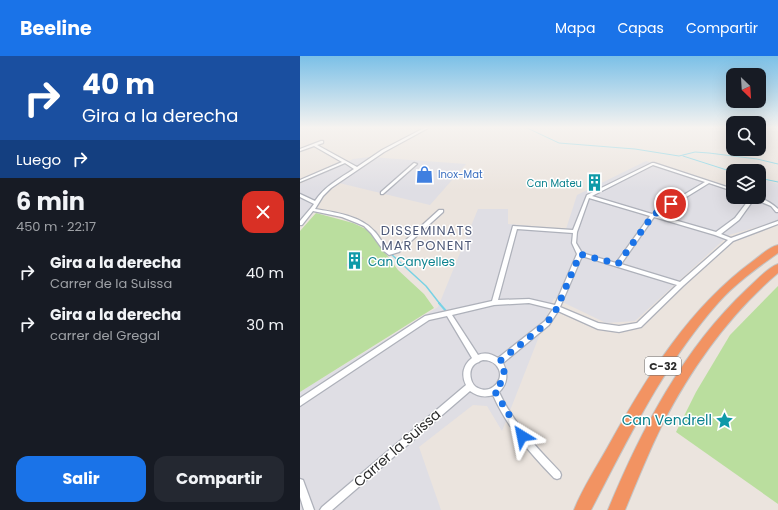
<!DOCTYPE html>
<html lang="es">
<meta charset="utf-8">
<style>
body{margin:0;font-family:Poppins,sans-serif;background:#242831;color:#f1f3f6;height:100vh;display:flex;flex-direction:column;font-size:15px;white-space:nowrap}
*{box-sizing:border-box;margin:0}
p{font-size:13px;color:#9ea1a6}
.icon{flex:none;width:22px;height:22px;fill:none;stroke:currentColor;stroke-width:2;stroke-linecap:round;stroke-linejoin:round}
.map{position:relative;flex:1;overflow:hidden}
.side{display:flex;flex-direction:column;background:#171b24;width:300px}
.side>*{flex:none}
.top-card{background:#1a4fa0;color:#fff;overflow:hidden}
.needle{width:26px;rotate:155deg}
.controls{position:absolute;left:426px;top:12px;display:grid;gap:8px}
.controls a{display:grid;place-items:center;width:40px;height:40px;border-radius:8px;background:#171b24;box-shadow:0 4px 16px #0002;font-size:20px}
.pin{position:absolute;display:grid;place-items:center;width:34px;height:34px;color:#fff;margin:-17px;border:2px solid #fff;border-radius:50%;box-shadow:0 1px 4px #0007}
.me{position:absolute;width:44px;margin:-22px;rotate:325deg;stroke-linejoin:round;filter:drop-shadow(0 0 3px #0008)}
.turn{display:flex;align-items:center;gap:14px;height:84px;padding:0 16px;font-size:18px}
.turn .icon{width:52px;height:52px;stroke-width:2.5}
.turn b{display:block;font-size:28px;line-height:34px}
.then{display:flex;align-items:center;height:38px;padding:0 16px;background:#0003;gap:8px;font-size:15px}
.round{display:grid;place-items:center;flex:none;width:42px;height:42px;border-radius:12px;background:#242831}
.overview{display:flex;align-items:center;justify-content:space-between;height:68px;padding:0 16px}
h1{font-size:24px;font-weight:700;line-height:30px}
.primary-button{display:flex;gap:8px;margin-top:auto;padding:8px 16px}
.primary-button a{flex:1;height:46px;border-radius:12px;background:#1a73e8;color:#fff;font-size:16px;font-weight:700;line-height:46px;text-align:center}
.primary-button a+a{background:#242831;color:#f1f3f6}
ul{padding:0;list-style:none}
li{display:flex;align-items:center;gap:12px;height:52px;padding:0 16px}
li div{flex:1}
li b{display:block;font-size:15px}
li em{font-style:normal}
header{display:flex;align-items:center;gap:24px;box-sizing:border-box;height:56px;padding:0 20px;background:#1a73e8;color:#fff}
header strong{font-size:19px}
nav{display:flex;gap:22px;margin-inline-start:auto;font-size:14px}
main{display:flex;flex:1;min-height:0}
.map>svg:first-child{display:block}
</style>
<header>
<strong>Beeline</strong>
<nav><a>Mapa</a><a>Capas</a><a>Compartir</a></nav>
</header>
<main>
<section class="side">
<div class="top-card">
<div class="turn"><svg class="icon" aria-label="right" viewBox="0 0 24 24"><path d="M7 20v-9h11M14 6l5 5-5 5"/></svg><div><b>40 m</b>Gira a la derecha</div></div>
<div class="then">Luego<svg class="icon" aria-label="right" viewBox="0 0 24 24"><path d="M7 20v-9h11M14 6l5 5-5 5"/></svg></div>
</div>
<div class="overview"><div><h1>6 min</h1><p>450 m · 22:17</p></div><a class="round" style="background:#d93025;color:#fff"><svg class="icon" aria-label="close" viewBox="0 0 24 24"><path d="M6 6l12 12M18 6L6 18"/></svg></a></div>
<ul>
<li><svg class="icon" aria-label="right" viewBox="0 0 24 24"><path d="M7 20v-9h11M14 6l5 5-5 5"/></svg><div><b>Gira a la derecha</b><p>Carrer de la Suissa</p></div><em>40 m</em></li>
<li><svg class="icon" aria-label="right" viewBox="0 0 24 24"><path d="M7 20v-9h11M14 6l5 5-5 5"/></svg><div><b>Gira a la derecha</b><p>carrer del Gregal</p></div><em>30 m</em></li>
</ul>
<div class="primary-button"><a>Salir</a><a>Compartir</a></div>
</section>
<div class="map">
<svg width="478" height="454" viewBox="0 0 478 454">
<rect width="100%" height="100%" fill="#ebe4de"/>
<g fill="#dfdee4">
<path d="M70 101 166 108 130 149 35 126 0 165V128L53 103Z"/>
<path d="M346 105 433 132V141H459V130L464 124 478 128V165L429 179 335 265 306 267 254 242 202 375 187 350 173 349 119 391 141 454H0V336L138 251 178 153H208V168L266 173 277 139Z"/>
</g>
<g fill="#bade9e">
<path d="M16 157 53 167 68 174 98 214 124 238 134 252 0 336V175Z"/>
<path d="M478 230V448L376 376 396 336 430 279Z"/>
</g>
<g fill="none" stroke-linecap="round" stroke-linejoin="round">
<g stroke="#79d2e5" stroke-width="1">
<path d="M225 71 259 87 335 93 379 100 395 96 409 97 457 103 478 108"/>
<path d="M383 100 433 116"/>
<path d="M459 122 478 126"/>
</g>
<path stroke="#79d2e5" stroke-width="1.5" d="M91 198 126 230 140 248"/>
<path stroke="#79d2e5" stroke-width="2" d="M139 247 146 255"/>
</g>
<path fill="#c4bfb9" stroke="#c7c0b7" d="M58 199 63 202 52 211 46 209Z"/>
<g fill="none" stroke-linecap="round" stroke-linejoin="round">
<defs>
<g id="street">
<path d="M126 71H130L84 96 31 132 23 140 15 153C34 156 61 160 74 175 80 181 83 189 90 195L95 194 139 154H143V156L99 196 89 199 84 195 71 177 64 170 57 167 42 161 13 155 2 169H0V165L11 152 14 148 0 141V138L15 145C24 131 40 122 54 113L45 107 0 126V124L42 106 14 90 0 95V93L21 85H23V87L17 89 57 111 82 94Z"/>
<path d="M114 107 117 108 83 138H81V136Z"/>
<path d="M352 107H354L433 133V135L409 127 357 159 416 176 435 162 451 141C461 141 471 146 478 153V156H476L471 150 454 143 439 164 421 178 431 182 478 165V168L433 185 383 230 341 271 319 276 298 273 258 255 249 269 203 307C208 317 208 328 199 336 213 367 237 392 260 416L261 419 260 422 257 423 254 422C230 397 207 371 193 339 184 342 177 340 170 335L32 454H20L22 451 166 329C161 319 163 309 172 302L147 260 129 264 0 350V342L125 260 192 245 213 170 273 174 287 139ZM353 109 405 126 352 158 292 140ZM289 142 350 160 316 207 282 197 276 187 277 176ZM354 161 415 179 428 184 380 226 321 208ZM217 173 273 177 272 187 277 198 255 249 229 243 198 244ZM282 200 377 229 337 267 319 270 298 267 260 251ZM229 247 253 253 245 265 198 302C192 298 185 296 178 299L152 259 194 249ZM183 304C200 304 206 322 193 331 189 334 184 335 178 332 175 331 172 327 171 323 169 315 172 308 179 306L180 305Z"/>
<path d="M0 423 3 424 14 454H4L0 441Z"/>
</g>
<g id="highway">
<path d="M478 189V197C457 212 435 228 418 247 364 308 328 383 291 454H274C283 431 298 409 310 387 348 319 389 252 453 205 460 200 469 191 478 189Z"/>
<path d="M478 208V217C430 258 392 311 363 367 349 395 337 425 325 454H308C341 374 383 293 447 233 456 225 467 212 478 208Z"/>
</g>
</defs>
<use href="#street" stroke="#aeb1ba" stroke-width="2.5"/>
<use href="#highway" stroke="#c4c4c4" stroke-width="2"/>
<use href="#street" fill="#fff" fill-rule="evenodd"/>
<use href="#highway" fill="#f29362" fill-rule="evenodd"/>
</g>
<linearGradient id="sky" x2="0" y2="1"><stop stop-color="#7bc0e7"/><stop offset="0.53" stop-color="#f6f3f0"/><stop offset="1" stop-color="#f6f3f0" stop-opacity="0"/></linearGradient>
<rect width="478" height="135" fill="url(#sky)"/>
<g fill="none" stroke-linecap="round" stroke-linejoin="round">
<path stroke="#1a73e8" stroke-width="7" stroke-dasharray="0 12.6" d="M222 380 194 334C203 327 208 316 200 305L247 267 257 252 280 198 318 208 353 159 371 148"/>
</g>
<defs>
<symbol id="shop-bare" viewBox="-9 -9 18 18"><path d="M-5-2.5h2.3a2.7 3.5 0 0 1 5.4 0H5L5.5 6h-11ZM-1.5-2.5h3a1.5 2.3 0 0 0-3 0Z" fill="#3f7fe0" stroke="#fff" stroke-width="2.5" paint-order="stroke"/></symbol>
<symbol id="building-bare" viewBox="-9 -9 18 18"><path d="M-4-6H4V6H1V3H-1V6H-4ZM-2.5-4.3h1.7v1.8h-1.7ZM.8-4.3h1.7v1.8H.8ZM-2.5-1h1.7V.8h-1.7ZM.8-1h1.7V.8H.8Z" fill="#0f9aa8" stroke="#fff" stroke-width="2.5" paint-order="stroke"/></symbol>
<symbol id="sight-bare" viewBox="-9 -9 18 18"><path d="M0-6L1.8-2.2L6-1.7L2.9 1.2L3.7 5.4L0 3.3L-3.7 5.4L-2.9 1.2L-6-1.7L-1.8-2.2Z" fill="#0f9aa8" stroke="#fff" stroke-width="2.5" paint-order="stroke"/></symbol>
</defs>
<g fill-rule="evenodd">
<use href="#shop-bare" x="112" y="106" width="25" height="25"/>
<use href="#building-bare" x="282" y="114" width="25" height="25"/>
<use href="#building-bare" x="42" y="192" width="25" height="25"/>
<use href="#sight-bare" x="412" y="352" width="25" height="25"/>
</g>
<g text-anchor="middle" dominant-baseline="central" stroke-width="3" stroke-linejoin="round" paint-order="stroke">
<g font-size="10" fill="#366cbe" stroke="#fff" text-anchor="start">
<text x="138" y="118">Inox-Mat</text>
</g>
<g font-size="10" fill="#0d838f" stroke="#fff" text-anchor="end">
<text x="282" y="127">Can Mateu</text>
</g>
<rect fill="#fff" stroke="#6b6b6b" stroke-width="1" x="345" y="301" width="36" height="18" rx="3"/>
<g font-size="11" font-weight="bold" fill="#2b2b2b">
<text x="363" y="310">C-32</text>
</g>
<g font-size="12" fill="#0d838f" stroke="#fff" text-anchor="start">
<text x="68" y="205">Can Canyelles</text>
</g>
<g font-size="13" letter-spacing="1" fill="#4e5978" stroke="#fff">
<text x="127" y="174">DISSEMINATS<tspan x="127" dy="15">MAR PONENT</tspan></text>
</g>
<g font-size="14" fill="#0d838f" stroke="#fff" text-anchor="end">
<text x="412" y="364">Can Vendrell</text>
</g>
<g font-size="14" fill="#2b2b2b" stroke="#fff">
<text transform="translate(97 392) rotate(-41)">Carrer la Suïssa</text>
</g>
</g>
</svg>
<div class="controls">
<a><svg class="needle" viewBox="-14 -14 28 28"><path d="M0-13l5 13h-10z" fill="#e53935"/><path d="M0 13l5-13h-10z" fill="#9ea1a6"/></svg></a>
<a><svg class="icon" aria-label="search" viewBox="0 0 24 24"><circle cx="10" cy="10" r="6"/><path d="M15 15l6 6"/></svg></a>
<a><svg class="icon" aria-label="layers" viewBox="0 0 24 24"><path d="M12 4l9 5-9 5-9-5zM3 14l9 5 9-5"/></svg></a>
</div>
<div class="pin" style="left:371px;top:148px;background:#d93025"><svg class="icon" aria-label="arrive" viewBox="0 0 24 24"><path d="M6 21V4h12l-3 4 3 4H6"/></svg></div>
<svg class="me" style="left:222px;top:380px" viewBox="-20 -20 40 40"><path d="M0-17L14 15 0 8-14 15z" fill="#1a73e8" stroke="#fff" stroke-width="4"/></svg>
</div>
</main>
